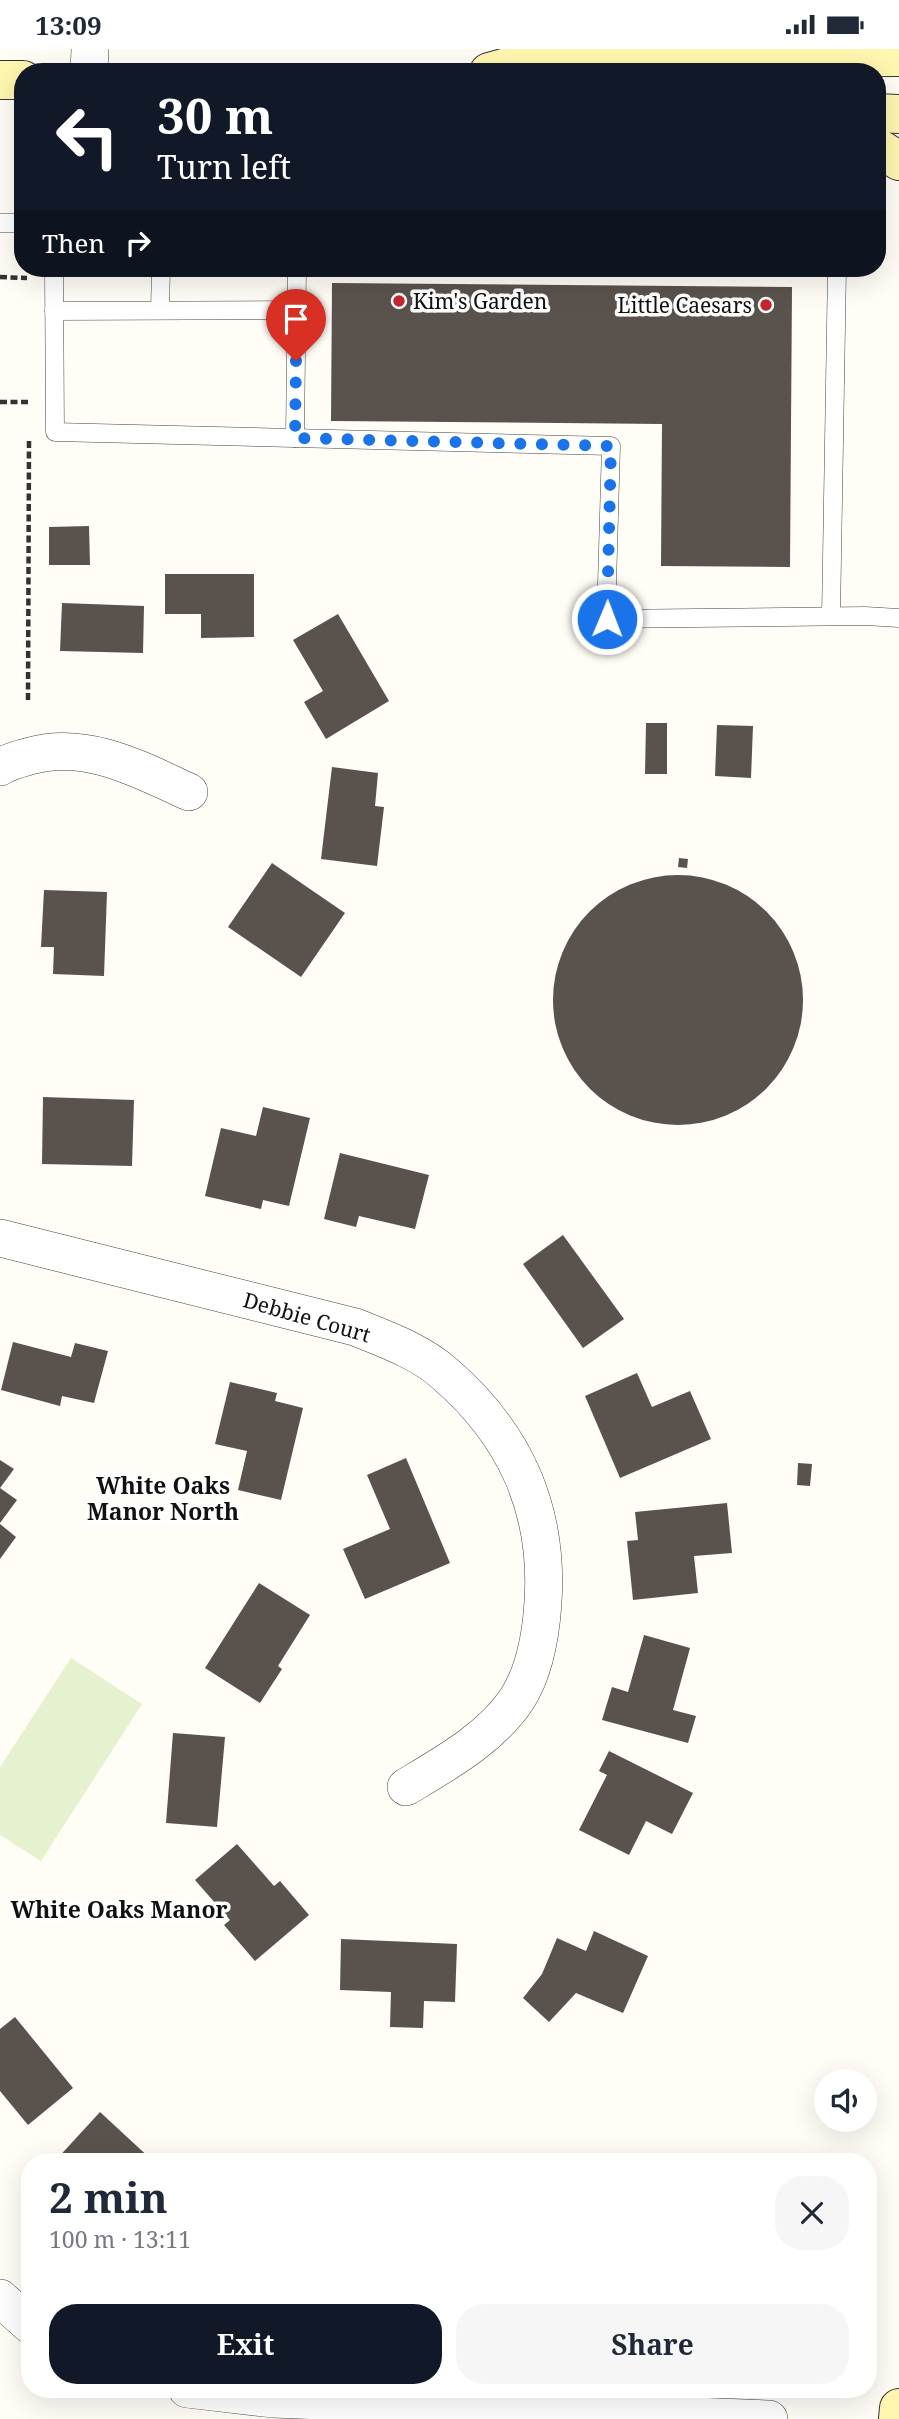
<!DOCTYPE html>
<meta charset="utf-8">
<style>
body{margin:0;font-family:"Noto Serif",serif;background:#f6f6f7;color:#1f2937;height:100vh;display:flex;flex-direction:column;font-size:26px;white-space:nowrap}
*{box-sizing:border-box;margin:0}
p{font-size:23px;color:#747a83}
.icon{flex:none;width:38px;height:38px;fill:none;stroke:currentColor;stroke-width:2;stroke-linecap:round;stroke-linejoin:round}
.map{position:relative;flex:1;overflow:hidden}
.sheet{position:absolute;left:21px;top:2104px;width:856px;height:245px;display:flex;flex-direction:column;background:#fff;border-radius:28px;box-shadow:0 7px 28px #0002}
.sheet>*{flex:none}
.top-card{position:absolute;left:14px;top:14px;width:872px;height:214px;border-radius:28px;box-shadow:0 7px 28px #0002;background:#111827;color:#fff;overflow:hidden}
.tools{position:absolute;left:814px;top:2020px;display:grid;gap:14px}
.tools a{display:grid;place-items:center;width:63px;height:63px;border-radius:50%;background:#fff;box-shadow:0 7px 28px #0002;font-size:35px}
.pin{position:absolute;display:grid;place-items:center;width:60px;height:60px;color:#fff;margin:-72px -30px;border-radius:50% 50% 50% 0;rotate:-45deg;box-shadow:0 0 7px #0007}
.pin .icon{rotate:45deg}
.me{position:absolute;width:77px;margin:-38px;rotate:1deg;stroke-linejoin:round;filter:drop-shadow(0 0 5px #0008)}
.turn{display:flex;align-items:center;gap:24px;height:147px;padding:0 28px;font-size:32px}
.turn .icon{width:91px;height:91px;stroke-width:2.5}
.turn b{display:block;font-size:49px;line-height:60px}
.then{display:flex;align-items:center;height:66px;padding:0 28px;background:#0003;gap:14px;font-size:26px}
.round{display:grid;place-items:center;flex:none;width:74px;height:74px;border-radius:28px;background:#f6f6f7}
.head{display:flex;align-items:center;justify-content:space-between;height:119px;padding:0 28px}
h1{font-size:42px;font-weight:700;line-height:52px}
.cta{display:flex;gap:14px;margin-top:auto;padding:14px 28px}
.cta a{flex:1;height:80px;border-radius:28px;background:#111827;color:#fff;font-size:28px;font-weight:700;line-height:80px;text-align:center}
.cta a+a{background:#f6f6f7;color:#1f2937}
.status{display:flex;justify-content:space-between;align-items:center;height:49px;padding:0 35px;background:#fff;direction:ltr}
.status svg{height:19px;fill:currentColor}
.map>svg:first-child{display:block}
</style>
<div class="status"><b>13:09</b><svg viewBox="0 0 49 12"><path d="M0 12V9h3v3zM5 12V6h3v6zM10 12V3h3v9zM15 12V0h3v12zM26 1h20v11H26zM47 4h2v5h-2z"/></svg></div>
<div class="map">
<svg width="899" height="2370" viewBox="0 0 899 2370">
<rect width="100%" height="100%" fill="#fffdf5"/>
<path fill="#e6f2cf" d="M71 1609 142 1655 41 1812 0 1786V1718Z"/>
<g fill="#5a524d">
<path d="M332 234 792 238 790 518 661 517 662 375 331 372Z"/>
<path d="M89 477 90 516H49V478Z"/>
<path d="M165 525H254V588L201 589V565H165Z"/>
<path d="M62 554 144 557 143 604 60 602Z"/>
<path d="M338 565 389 652 326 690 304 653 323 642 293 591Z"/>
<path d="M646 674H667V725H645Z"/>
<path d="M717 676 753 677 751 729 715 727Z"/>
<path d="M332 718 378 724 375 757 384 758 377 817 321 810Z"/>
<path d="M679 809 688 810 687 819 678 818Z"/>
<path d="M272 814 345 864 301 928 228 878Z"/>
<circle cx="678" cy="951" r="125"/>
<path d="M44 841 107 843 104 927 53 925 54 898H41Z"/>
<path d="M43 1048 134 1051 132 1117 42 1115Z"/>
<path d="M263 1058 310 1069 289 1157 263 1151 261 1160 205 1147 221 1079 256 1087Z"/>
<path d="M340 1104 429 1126 415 1180 359 1167 356 1178 324 1170Z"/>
<path d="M563 1186 624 1270 583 1299 523 1215Z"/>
<path d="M13 1293 71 1308 75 1294 108 1302 94 1354 62 1347 60 1357 1 1341Z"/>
<path d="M637 1324 652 1358 690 1342 711 1390 620 1429 585 1347Z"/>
<path d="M230 1333 277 1344 275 1352 303 1359 281 1451 238 1441 247 1402 215 1395Z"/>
<path d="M406 1409 450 1514 365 1550 343 1500 390 1480 367 1426Z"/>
<path d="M0 1411 14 1420 0 1439 17 1451 0 1474Z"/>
<path d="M798 1414 812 1415 810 1437 797 1436Z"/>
<path d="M727 1454 732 1504 694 1507 698 1544 633 1551 627 1492 638 1491 635 1463Z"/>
<path d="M0 1475 16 1488 0 1510Z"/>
<path d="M259 1534 310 1566 278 1617 282 1620 260 1654 205 1619Z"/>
<path d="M644 1586 690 1599 673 1661 696 1667 688 1694 602 1671 612 1638 628 1643Z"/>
<path d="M173 1684 225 1688 217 1778 166 1774Z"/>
<path d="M609 1702 693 1744 672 1785 646 1772 629 1806 579 1781 607 1726 599 1722Z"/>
<path d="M237 1795 274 1837 280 1832 309 1866 255 1912 224 1876 230 1871 195 1831Z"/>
<path d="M594 1882 648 1907 623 1964 576 1944 549 1973 523 1949 542 1925 557 1889 586 1902Z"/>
<path d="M341 1890 457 1895 455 1953 424 1952 423 1979 390 1978 391 1943 340 1941Z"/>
<path d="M15 1968 73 2039 28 2076 0 2042V1980Z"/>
<path d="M100 2063 153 2112H55Z"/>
</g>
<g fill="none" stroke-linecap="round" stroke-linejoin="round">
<defs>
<g id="lane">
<path d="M0 174H23"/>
<path d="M54 219 55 383 611 397 606 570 865 567 899 569"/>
<path d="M160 261 161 219"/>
<path d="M54 262 297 261"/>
<path d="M295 389 297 219"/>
<path d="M831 567 837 219"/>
</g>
<g id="street">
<path d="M89 23 90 0"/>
<path d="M0 718C9 712 19 710 30 707 86 691 139 720 189 743"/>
<path d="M0 1189 355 1278C385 1290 419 1302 444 1324 515 1385 549 1460 543 1553 541 1585 535 1622 517 1650 491 1689 446 1714 406 1738"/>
<path d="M0 2249 30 2276"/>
<path d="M187 2340 273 2350 769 2370"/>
</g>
<g id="secondary">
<path d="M489 23 533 11 899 8"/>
<path d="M0 31H23"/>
<path d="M877 64 899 65"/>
<path d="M877 98 899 112"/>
<path d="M898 2370 899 2359"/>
</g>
</defs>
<use href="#lane" stroke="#444" stroke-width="19"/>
<use href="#street" stroke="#444" stroke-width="38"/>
<use href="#secondary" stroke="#333" stroke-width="40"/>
<g stroke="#333" stroke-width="4.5" stroke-dasharray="7 3.5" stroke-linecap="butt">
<path d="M0 228 27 229"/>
<path d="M0 353H29"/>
<path d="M28 651 29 391"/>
</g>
<use href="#lane" stroke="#fff" stroke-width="18"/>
<use href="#street" stroke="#fff" stroke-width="37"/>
<use href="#secondary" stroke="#fff6b0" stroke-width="38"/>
</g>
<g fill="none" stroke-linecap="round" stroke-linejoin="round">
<path stroke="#1a73e8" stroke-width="12" stroke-dasharray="0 21.6" d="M296 312 295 389 611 397 607 570"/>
</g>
<g fill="#c4262e" stroke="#fff" stroke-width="2.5">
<circle cx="399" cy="252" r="7"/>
<circle cx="766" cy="256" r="7"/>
</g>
<g text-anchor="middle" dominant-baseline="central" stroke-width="7" stroke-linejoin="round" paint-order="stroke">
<g font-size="21" fill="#111" stroke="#fff" text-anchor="start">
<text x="413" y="252">Kim's Garden</text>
<text x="752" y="256" text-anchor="end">Little Caesars</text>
</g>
<g font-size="21" fill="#111" stroke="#fff">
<text transform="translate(307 1268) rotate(16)">Debbie Court</text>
</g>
<g font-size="23" font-weight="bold" fill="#111" stroke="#fff">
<text x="163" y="1436">White Oaks<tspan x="163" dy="26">Manor North</tspan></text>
<text x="119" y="1860">White Oaks Manor</text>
</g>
</g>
</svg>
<div class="tools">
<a><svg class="icon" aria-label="sound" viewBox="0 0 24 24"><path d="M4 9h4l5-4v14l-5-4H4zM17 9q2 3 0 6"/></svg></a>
</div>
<div class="pin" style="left:296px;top:312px;background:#d93025"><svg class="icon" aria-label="arrive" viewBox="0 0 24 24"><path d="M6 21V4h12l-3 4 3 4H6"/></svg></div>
<svg class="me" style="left:607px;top:570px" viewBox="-20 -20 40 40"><circle r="17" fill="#1a73e8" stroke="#fff" stroke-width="3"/><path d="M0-11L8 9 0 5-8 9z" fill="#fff"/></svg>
<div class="top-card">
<div class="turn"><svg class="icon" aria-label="left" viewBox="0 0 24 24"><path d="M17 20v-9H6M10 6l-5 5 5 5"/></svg><div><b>30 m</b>Turn left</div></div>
<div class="then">Then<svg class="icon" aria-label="right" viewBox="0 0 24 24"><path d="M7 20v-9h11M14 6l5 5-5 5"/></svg></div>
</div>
<section class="sheet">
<div class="head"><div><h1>2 min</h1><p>100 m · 13:11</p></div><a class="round"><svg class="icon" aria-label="close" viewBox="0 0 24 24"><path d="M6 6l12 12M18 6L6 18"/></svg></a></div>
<div class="cta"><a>Exit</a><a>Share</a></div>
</section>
</div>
